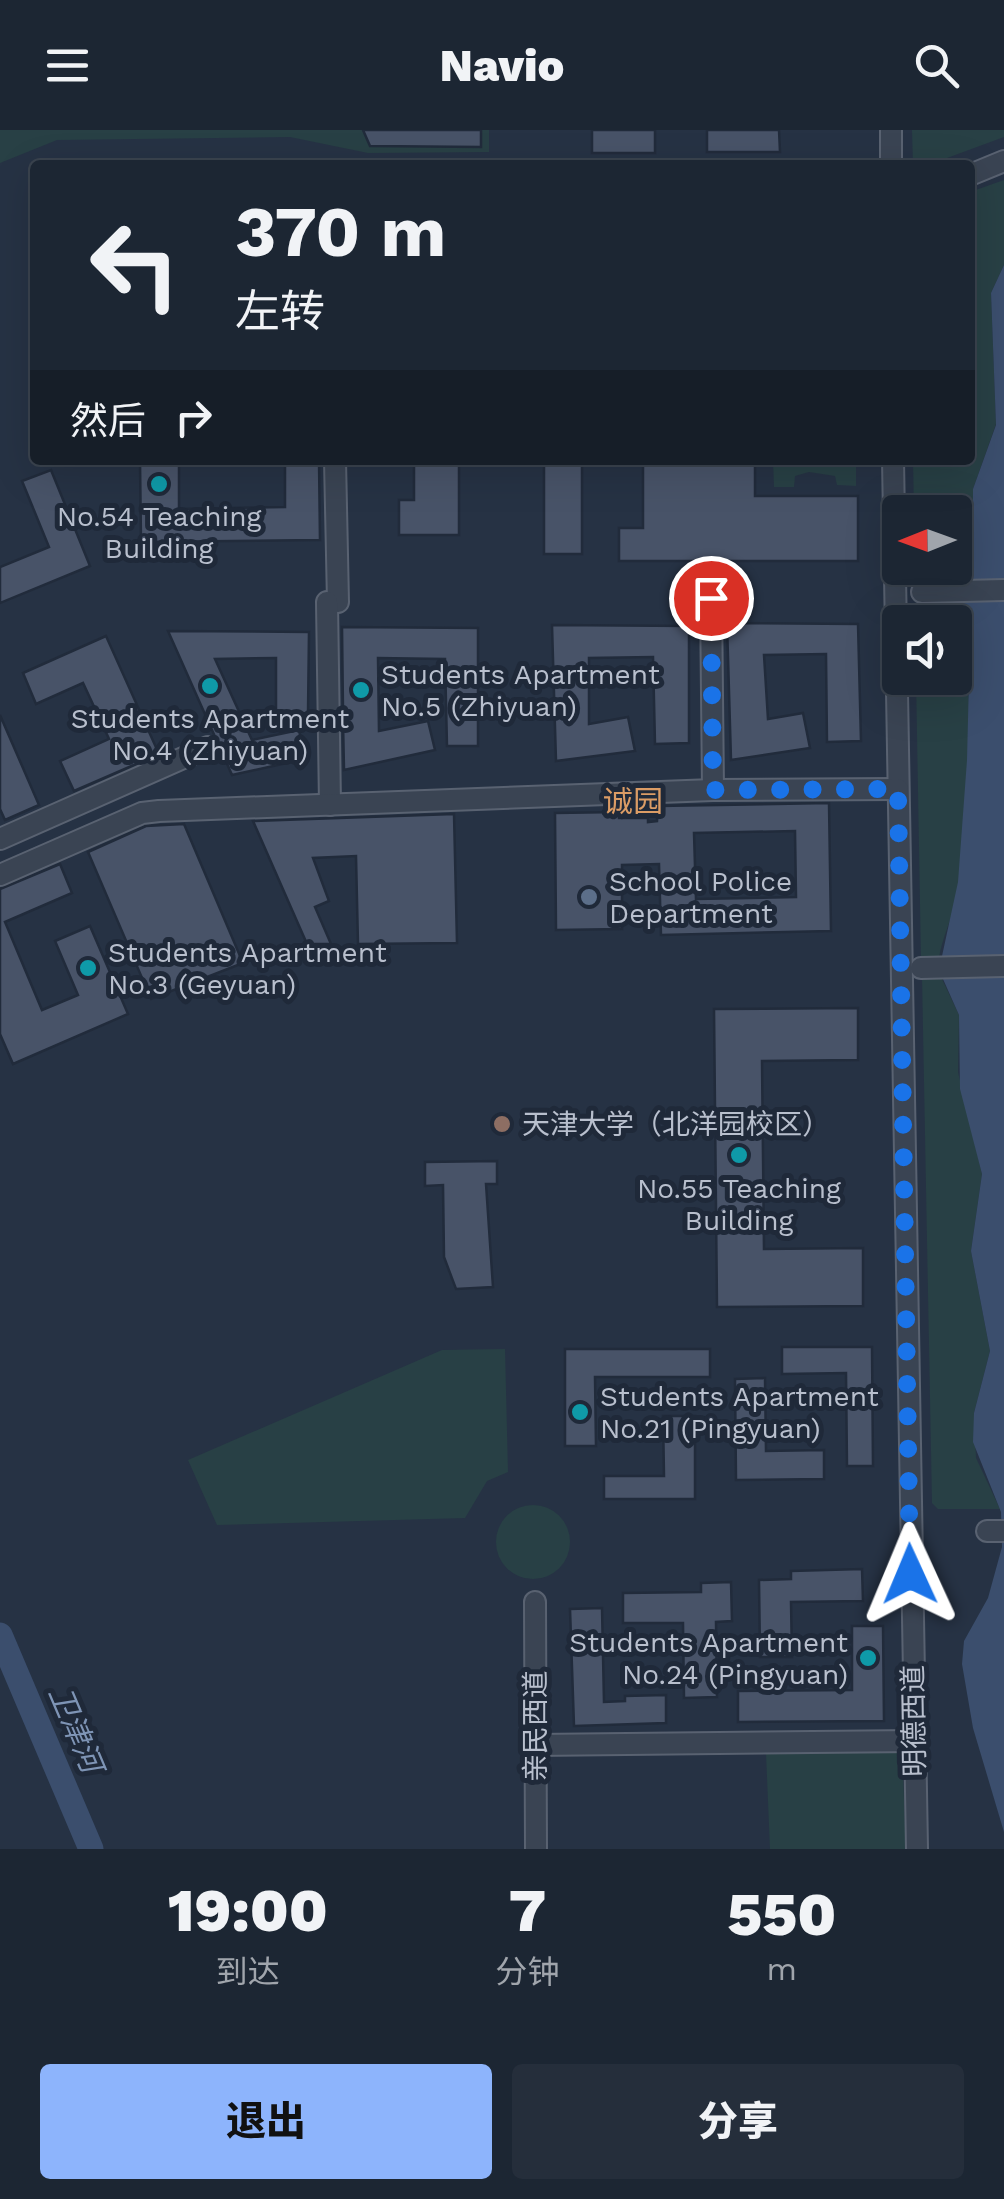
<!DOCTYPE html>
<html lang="zh">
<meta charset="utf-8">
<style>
body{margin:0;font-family:"Work Sans","Noto Sans SC",sans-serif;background:#252e3b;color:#f1f3f6;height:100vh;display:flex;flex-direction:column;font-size:38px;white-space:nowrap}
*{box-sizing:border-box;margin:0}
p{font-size:32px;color:#a0a5ac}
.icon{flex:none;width:55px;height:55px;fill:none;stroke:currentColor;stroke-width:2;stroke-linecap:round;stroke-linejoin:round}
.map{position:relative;height:1719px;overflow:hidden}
.drawer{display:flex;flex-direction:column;background:#1c2633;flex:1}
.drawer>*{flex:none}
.banner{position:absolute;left:30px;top:30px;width:945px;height:305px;border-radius:10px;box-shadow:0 10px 40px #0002,0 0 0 2px #3a434e;background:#1c2633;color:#f1f3f6;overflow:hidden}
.needle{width:65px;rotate:269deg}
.tools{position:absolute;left:882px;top:365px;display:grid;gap:20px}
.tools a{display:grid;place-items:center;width:90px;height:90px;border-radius:10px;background:#1c2633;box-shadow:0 10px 40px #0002,0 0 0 2px #3a434e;font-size:50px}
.pin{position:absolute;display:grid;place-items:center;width:85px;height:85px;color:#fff;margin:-42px;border:5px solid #fff;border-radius:50%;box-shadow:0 2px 10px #0007}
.me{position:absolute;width:110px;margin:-55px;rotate:359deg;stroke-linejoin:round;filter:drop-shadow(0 0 8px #0008)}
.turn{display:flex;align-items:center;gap:35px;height:210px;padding:0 40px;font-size:45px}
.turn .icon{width:130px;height:130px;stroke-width:2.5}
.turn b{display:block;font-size:70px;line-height:85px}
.then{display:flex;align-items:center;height:95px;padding:0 40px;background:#0003;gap:20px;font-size:38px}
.eta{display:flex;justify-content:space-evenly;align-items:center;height:170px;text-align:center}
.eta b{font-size:60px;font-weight:800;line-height:70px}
.action{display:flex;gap:20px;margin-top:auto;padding:20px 40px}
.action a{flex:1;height:115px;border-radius:10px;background:#8db4fc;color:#111;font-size:40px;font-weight:800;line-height:115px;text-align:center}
.action a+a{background:#252e3b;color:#f1f3f6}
header{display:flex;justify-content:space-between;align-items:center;height:130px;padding:0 40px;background:#1c2633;font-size:45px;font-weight:800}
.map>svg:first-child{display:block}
</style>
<header><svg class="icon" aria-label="menu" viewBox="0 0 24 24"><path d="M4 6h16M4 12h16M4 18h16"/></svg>Navio<svg class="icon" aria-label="search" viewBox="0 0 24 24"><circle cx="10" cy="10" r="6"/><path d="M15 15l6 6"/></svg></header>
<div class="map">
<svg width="1004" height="1719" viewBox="0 0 1004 1719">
<rect width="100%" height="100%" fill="#263244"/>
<g fill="#284045">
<path d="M0 0H489V22L368 23 290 7 57 10 0 33Z"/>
<path d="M912 0H1004V7L928 35H913Z"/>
<path d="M1004 50V135L991 163 996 294 973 359 974 397 955 426V382H914L913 330H970V62Z"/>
<path d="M773 330H856V356L837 355 835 346 809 342 795 346 794 357H774Z"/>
<path d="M955 507C982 560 967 707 956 768 952 789 942 808 939 828L921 829 916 548H955Z"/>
<path d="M922 846 941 847 959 885 958 942 982 1044 971 1121 990 1221 974 1283 976 1328 1000 1379H938L932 1373Z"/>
<path d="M505 1219 508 1342 487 1351 465 1388 217 1395 188 1330 442 1220Z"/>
<circle cx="533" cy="1412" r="37"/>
<path d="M902 1619 906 1719H770L766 1623Z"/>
</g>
<path fill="#3b4e6d" d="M1004 135V1702L973 1598 962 1534 964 1511 988 1468 1002 1417 1001 1382 973 1312 974 1283 990 1221 971 1121 982 1044 960 959 959 885 939 840 958 752 967 630 969 548 955 507V492H947C934 472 930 458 946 438H955V426L973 397V359L996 295 991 163Z"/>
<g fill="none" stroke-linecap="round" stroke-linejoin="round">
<path stroke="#3b4e6d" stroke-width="25" d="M0 1505 91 1719"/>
</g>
<g fill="#485368" stroke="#212b3b" stroke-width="2.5" fill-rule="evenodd">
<path d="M363 0H481V17L370 16Z"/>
<rect x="592" y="0" width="63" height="23"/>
<path d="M707 0H779L780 22H707Z"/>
<path d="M140 330H179V379L285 377V330H319L320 410 141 412Z"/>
<path d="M414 330H459V405H399V370H414Z"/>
<rect x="544" y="330" width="38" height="94"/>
<path d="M643 330H755V366H858V431H619V398H643Z"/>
<path d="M51 340 90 436 0 473V437L49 417 22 351Z"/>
<path d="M727 493 858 494 861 611 827 612 826 524 764 525 768 589 803 583 810 618 731 630Z"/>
<path d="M552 495 689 496V613L655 614 653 527 589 528V594L628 587 635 621 556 631Z"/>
<path d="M342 497 478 498V616H447L445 529 378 528 379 601 428 591 435 620 344 640 343 591 350 589 349 581H343Z"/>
<path d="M168 501 309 502 308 583 276 584V528L215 529 252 610 299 600 305 629 232 645Z"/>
<path d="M106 506 159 624 74 661 60 631 109 609 83 553 36 574 23 543Z"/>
<path d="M0 585 39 675 5 690 0 679Z"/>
<path d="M829 673 831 801 661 805 659 734 622 735V799L556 800 555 683 619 682V688H648V692L657 691 658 676ZM795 701 796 767 696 769 694 703Z"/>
<path d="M454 684 457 813 358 814 356 726 313 728 329 771 315 777 331 814H307L253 691Z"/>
<path d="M184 694 243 833 151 869 88 722 146 696Z"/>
<path d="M60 734 72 763 5 792 42 880 78 865 55 811 90 796 128 884 13 934 0 904V759Z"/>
<path d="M858 878V930L762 931 764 1119 863 1118V1176L717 1177 714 879Z"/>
<path d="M497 1031V1054H486L493 1157 456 1159 444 1127 443 1055 425 1056V1032Z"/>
<path d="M782 1217H872L873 1336H847L846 1243 782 1244Z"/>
<path d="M565 1219H710V1247H595L596 1316H565Z"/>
<path d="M765 1248 766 1321 824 1320V1349L736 1350 735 1249Z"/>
<path d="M663 1286H695V1369H604V1346H664Z"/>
<path d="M862 1439 863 1471 791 1472 792 1527H760L759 1450 791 1449V1441Z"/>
<path d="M731 1452 732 1491 716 1492 717 1567 684 1568 683 1493H623V1463L701 1462V1453Z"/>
<path d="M602 1478 604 1572 625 1571V1566L666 1565V1593L574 1596 570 1479Z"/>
<path d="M852 1496H883L884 1591 738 1592V1561L852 1560Z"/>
</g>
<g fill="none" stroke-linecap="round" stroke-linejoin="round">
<defs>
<g id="minor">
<path d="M891 0V35"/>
<path d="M970 45 1004 31"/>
<path d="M335 330 338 472"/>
<path d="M893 330 917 1719"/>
<path d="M922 462 1004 460"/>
<path d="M711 468 713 660"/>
<path d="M327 472 330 675"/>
<path d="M0 709 208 617"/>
<path d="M0 745 142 683 159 681 713 660 898 659"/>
<path d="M921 838 1004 836"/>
<path d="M987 1401H1004"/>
<path d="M535 1472 536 1719"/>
<path d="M535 1615 915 1611"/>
</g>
</defs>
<use href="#minor" stroke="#596271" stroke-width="24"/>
<use href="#minor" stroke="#3a4453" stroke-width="20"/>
</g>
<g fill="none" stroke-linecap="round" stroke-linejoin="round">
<path stroke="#1a73e8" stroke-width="18" stroke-dasharray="0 32.4" d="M711 468 713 660 898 659 910 1444"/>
</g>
<g fill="#0f9aa8" stroke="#1f2939" stroke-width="4">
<circle cx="159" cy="354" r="10"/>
<circle cx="210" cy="556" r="10"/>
<circle cx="361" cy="560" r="10"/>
<circle cx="88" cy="838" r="10"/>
<circle cx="739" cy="1025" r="10"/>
<circle cx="580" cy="1282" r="10"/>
<circle cx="868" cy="1528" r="10"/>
</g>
<circle fill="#5c6f8a" stroke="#1f2939" stroke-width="4" cx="589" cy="767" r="10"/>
<circle fill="#8d6e63" stroke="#1f2939" stroke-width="4" cx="502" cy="994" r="10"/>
<g text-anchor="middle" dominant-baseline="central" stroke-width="10" stroke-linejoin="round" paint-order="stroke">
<g font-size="28" fill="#b8bfcd" stroke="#1f2939" text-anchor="start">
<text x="159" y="386" text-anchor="middle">No.54 Teaching<tspan x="159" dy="32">Building</tspan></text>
<text x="381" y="544">Students Apartment<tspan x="381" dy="32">No.5 (Zhiyuan)</tspan></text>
<text x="210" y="588" text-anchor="middle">Students Apartment<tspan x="210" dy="32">No.4 (Zhiyuan)</tspan></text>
<text x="609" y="751">School Police<tspan x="609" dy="32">Department</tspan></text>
<text x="108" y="822">Students Apartment<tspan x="108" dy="32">No.3 (Geyuan)</tspan></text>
<text x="522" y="994">天津大学（北洋园校区）</text>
<text x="739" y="1058" text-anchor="middle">No.55 Teaching<tspan x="739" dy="32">Building</tspan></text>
<text x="600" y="1266">Students Apartment<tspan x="600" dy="32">No.21 (Pingyuan)</tspan></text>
<text x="848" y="1512" text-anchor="end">Students Apartment<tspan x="848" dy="32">No.24 (Pingyuan)</tspan></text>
</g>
<g font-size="28" fill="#b8bfcd" stroke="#1f2939">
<text transform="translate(914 1591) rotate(-91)">明德西道</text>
<text transform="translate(535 1596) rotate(-90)">亲民西道</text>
</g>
<g font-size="30" fill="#db9c65" stroke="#1f2939">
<text x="633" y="671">诚园</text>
</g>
<g font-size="30" font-style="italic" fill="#7e94b5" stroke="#1f2939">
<text transform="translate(76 1599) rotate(67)">卫津河</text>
</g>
</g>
</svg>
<div class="tools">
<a><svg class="needle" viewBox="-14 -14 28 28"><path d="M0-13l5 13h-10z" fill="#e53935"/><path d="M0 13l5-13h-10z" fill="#a0a5ac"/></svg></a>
<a><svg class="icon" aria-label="sound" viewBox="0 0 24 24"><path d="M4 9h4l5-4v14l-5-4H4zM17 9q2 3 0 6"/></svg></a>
</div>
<div class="pin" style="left:711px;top:468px;background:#d93025"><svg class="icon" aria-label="arrive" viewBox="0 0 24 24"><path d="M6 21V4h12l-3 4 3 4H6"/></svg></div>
<svg class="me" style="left:910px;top:1444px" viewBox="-20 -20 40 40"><path d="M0-17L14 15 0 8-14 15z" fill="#1a73e8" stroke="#fff" stroke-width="4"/></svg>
<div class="banner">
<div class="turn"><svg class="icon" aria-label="left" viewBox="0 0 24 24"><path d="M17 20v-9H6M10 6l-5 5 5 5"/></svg><div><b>370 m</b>左转</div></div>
<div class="then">然后<svg class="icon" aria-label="right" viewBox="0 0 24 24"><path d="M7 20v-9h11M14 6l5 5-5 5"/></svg></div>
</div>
</div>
<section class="drawer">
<div class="eta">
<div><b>19:00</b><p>到达</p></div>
<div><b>7</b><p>分钟</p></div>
<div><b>550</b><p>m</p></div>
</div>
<div class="action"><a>退出</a><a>分享</a></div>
</section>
